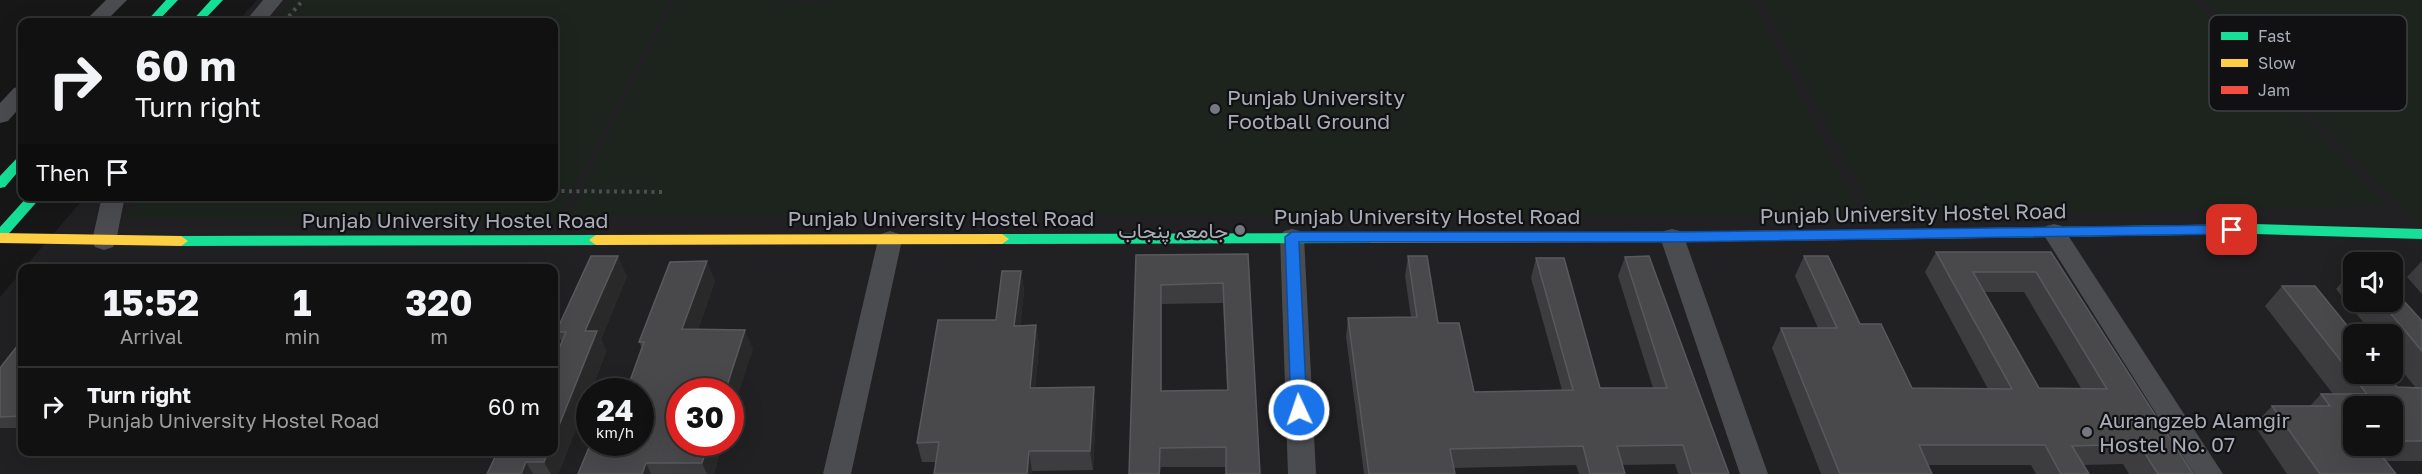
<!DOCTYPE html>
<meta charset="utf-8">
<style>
body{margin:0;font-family:"Golos Text",Vazirmatn,sans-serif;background:#1a1a1a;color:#f1f3f6;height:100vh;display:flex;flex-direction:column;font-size:22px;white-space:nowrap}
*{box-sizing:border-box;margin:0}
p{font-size:20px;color:#9c9d9f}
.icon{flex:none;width:33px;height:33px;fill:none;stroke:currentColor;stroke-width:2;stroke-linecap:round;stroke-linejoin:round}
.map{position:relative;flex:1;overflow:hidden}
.sheet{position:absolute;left:18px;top:264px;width:540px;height:192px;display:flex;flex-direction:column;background:#111;border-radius:12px;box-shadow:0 6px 24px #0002,0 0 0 2px #303131}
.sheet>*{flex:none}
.top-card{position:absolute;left:18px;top:18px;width:540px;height:183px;border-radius:12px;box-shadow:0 6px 24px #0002,0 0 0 2px #303131;background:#111;color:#f1f3f6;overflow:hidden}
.fabs{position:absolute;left:2343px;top:252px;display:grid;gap:12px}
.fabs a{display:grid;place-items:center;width:60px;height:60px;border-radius:12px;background:#111;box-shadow:0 6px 24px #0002,0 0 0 2px #303131;font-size:30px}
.speed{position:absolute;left:576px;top:378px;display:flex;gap:12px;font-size:30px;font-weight:700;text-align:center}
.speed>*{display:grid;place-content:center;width:78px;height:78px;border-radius:50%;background:#111;box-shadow:0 6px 24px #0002,0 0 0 2px #303131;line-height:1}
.speed small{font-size:15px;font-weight:400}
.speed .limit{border:9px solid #d22;background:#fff;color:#111}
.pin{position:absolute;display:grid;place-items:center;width:51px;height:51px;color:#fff;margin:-26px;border-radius:12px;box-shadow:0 3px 9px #0006}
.me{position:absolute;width:66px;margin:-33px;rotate:357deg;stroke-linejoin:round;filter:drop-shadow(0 0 4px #0008)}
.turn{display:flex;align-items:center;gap:21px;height:126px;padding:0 18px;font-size:27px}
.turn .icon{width:78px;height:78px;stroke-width:2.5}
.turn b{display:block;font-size:42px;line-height:51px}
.then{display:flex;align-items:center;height:57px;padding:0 18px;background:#0003;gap:12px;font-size:22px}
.eta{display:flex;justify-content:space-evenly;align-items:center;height:102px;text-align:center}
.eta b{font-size:36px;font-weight:700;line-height:42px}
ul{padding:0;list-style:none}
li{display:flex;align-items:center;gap:18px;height:78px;padding:0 18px;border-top:2px solid #303131}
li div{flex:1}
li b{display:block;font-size:22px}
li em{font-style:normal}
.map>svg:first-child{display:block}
</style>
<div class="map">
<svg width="2422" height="474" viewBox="0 0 2422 474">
<rect width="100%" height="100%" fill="#171717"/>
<path fill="#212123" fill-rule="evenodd" d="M257 0H2422V474H0V297L22 271V452H554V268H24L85 197 554 196V22H237ZM2354 262H2392V302H2354ZM2354 334H2392V374H2354ZM590 392H640V442H590ZM680 392H730V442H680ZM2354 406H2392V446H2354Z"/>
<g fill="#1d241e">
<path d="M293 0H670L556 222 126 218 143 196H554V22H276Z"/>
<path d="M676 0H753L815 3 836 0H1752L1861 215H570Z"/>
<path d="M1764 0H2193L2387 206 1875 217Z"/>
<path d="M2203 0H2422V224H2418Z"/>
</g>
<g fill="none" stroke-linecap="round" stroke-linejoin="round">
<g stroke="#4d4e52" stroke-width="4" stroke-dasharray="3 4.5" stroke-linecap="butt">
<path d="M284 22 303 0"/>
<path d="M554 191 663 192"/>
</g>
<g fill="#4b4c50" fill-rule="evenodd">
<path d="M106 0H127L105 22H84Z"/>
<path d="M263 0H283L265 22H245Z"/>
<path d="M22 86V105L8 121 0 123V103L14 88Z"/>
<path d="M102 196H125L116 241 113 247 104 250 95 247 92 241Z"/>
<path d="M2054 224 2062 226 2223 474H2194L2042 232 2046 226Z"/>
<path d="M1292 229 1300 231 1304 237 1316 474H1288L1280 237 1284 231Z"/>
<path d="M1672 229 1680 231 1684 237 1768 474H1740L1660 237 1664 231Z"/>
<path d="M890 231 899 234 902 240 851 474H823L878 240 881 234Z"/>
</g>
<g fill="#16e098" fill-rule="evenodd">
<path d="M166 0H178L157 22H146Z"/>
<path d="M211 0H223L202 22H191Z"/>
<path d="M22 156V167L5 187 0 188V176L18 157Z"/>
<path d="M28 196H42L5 238 0 240V227Z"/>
<path d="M2255 224 2422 229V239L2255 234 1848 240 1841 235 1848 230Z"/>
<path d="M1371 233 1378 238 1371 243 1002 244 995 239 1002 234Z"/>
<path d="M596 235 603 240 596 245 181 246 174 241 181 236Z"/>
</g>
<g fill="#ffcf43" fill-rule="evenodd">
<path d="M1626 232 1633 237 1626 242 1371 243 1364 238 1371 233Z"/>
<path d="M0 233 181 236 188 241 181 246 0 243Z"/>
<path d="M1002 234 1009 239 1002 244 596 245 589 240 596 235Z"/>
</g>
<path fill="#f24e42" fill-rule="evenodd" d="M1848 230 1855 235 1848 240 1626 242 1619 237 1626 232Z"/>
</g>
<g fill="#3d3d3f" fill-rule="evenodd">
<path d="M1936 252H2051L2193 474H2129L2123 464 2083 465 2089 474H2036L2031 465H1928L1932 474H1821L1772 348 1781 328H1818L1795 276 1804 256 1912 388 1988 389 1925 272ZM1984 292H2024L2081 388H2039Z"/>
<path d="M1248 254 1260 474H1226L1225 467H1161L1160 474H1129L1136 255ZM1223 303 1227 390 1162 391V304Z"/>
<path d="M1408 256 1438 323 1474 392 1562 390 1531 278 1536 258 1600 388H1653L1618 276 1625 257 1729 474H1678L1675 464 1622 465 1625 474H1579L1576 465 1454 468 1455 474H1364L1346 337 1348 318 1411 317 1405 276Z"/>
<path d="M2422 261V294L2407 277Z"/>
<path d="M2353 269 2354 302H2392L2422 321V461H2386L2396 474H2287L2254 425 2272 406H2310L2321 394H2333L2265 306 2282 286 2397 387 2416 388 2392 359V334H2373L2336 289ZM2392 406V446H2354Z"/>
<path d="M1021 271 1024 291 1020 326 1036 325 1039 345 1035 388 1094 387 1096 407 1093 470 1032 471V474H934L936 462H922L917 443 996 320Z"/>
<path d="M627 276 601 339 606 351 591 392H590V394L558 474H487L511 455 562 342 556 332Z"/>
<path d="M715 281 698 329 753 349 680 442H723L714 474H578L607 445 642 348 639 342Z"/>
<path d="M22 340V428H0V368Z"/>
</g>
<g fill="#29292a">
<path d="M618 256 627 276 601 339 606 351 591 392H590V394L558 474H551L544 462 548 452H554V438L585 331Z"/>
<path d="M707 261 715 281 691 349 682 329Z"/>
<path d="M1021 271 1024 291 1018 346 1014 326Z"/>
<path d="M1161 285 1162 304V411L1161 391Z"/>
<path d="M1036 325 1039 345 1033 408 1030 388Z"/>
<path d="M745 330 753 349 730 420V392H725Z"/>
<path d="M1094 387 1096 407 1093 470 1090 451Z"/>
<path d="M709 442H723L714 474H707L702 463Z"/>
<path d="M1029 451 1032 471V474H1027Z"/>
<path d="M526 462 533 474H521Z"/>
<path d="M646 463 651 474H642Z"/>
</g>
<g fill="#49494c" stroke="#58595d" stroke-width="1.5" fill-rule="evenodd">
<path d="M1936 252H2051L2193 474H2158L2139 444 2072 446 2089 474H2061L2045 445H1919L1932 474H1840L1781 328H1837L1804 256H1828L1860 324H1881L1912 388 2012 389ZM1973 272H2036L2107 389 2039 388Z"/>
<path d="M1248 254 1260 474H1226V447L1160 448 1159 474H1129L1136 255ZM1223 283 1228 390 1161 391V285Z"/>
<path d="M591 256H618L585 331H597L554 438V360L566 332H556Z"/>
<path d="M1408 256H1427L1438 323H1459L1474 392 1573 390 1536 258H1564L1600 388H1667L1625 257 1649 256 1729 474H1692L1683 445 1617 446 1625 474H1590L1583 446 1450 449 1455 474H1369L1348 318 1417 317Z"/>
<path d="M2367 258 2370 262H2362Z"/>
<path d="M707 261 682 329 745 330 725 392H680V442H709L702 463H646L642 474H578L590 445H607L608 442H640V392H626L644 342H639L670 262Z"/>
<path d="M1002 271H1021L1014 326 1036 325 1030 388 1094 387 1090 451H1029L1027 474H934L939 442 917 443 938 320H996Z"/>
<path d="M2282 286H2315L2354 334V374H2386L2397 387 2422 388V441H2392V406H2354V446H2374L2396 474H2320L2272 406H2330L2321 394H2367Z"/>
<path d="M2392 288 2422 321V351L2381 302H2392Z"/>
<path d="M22 340V416L0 417V368Z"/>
<path d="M512 452H548L544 462H526L521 474H487L496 455H511Z"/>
</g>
<path fill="#1a73e8" stroke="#114b97" stroke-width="1.5" d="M2232 225 2239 230 2232 234 1672 242H1299L1307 410 1305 415 1299 417 1294 415 1291 410 1285 237 1292 232H1672Z"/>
<g fill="#757880" stroke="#111113" stroke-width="2">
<circle cx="1215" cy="109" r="6"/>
<circle cx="1240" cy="230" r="6"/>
<circle cx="2087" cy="432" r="6"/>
</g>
<g text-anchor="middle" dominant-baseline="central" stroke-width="4.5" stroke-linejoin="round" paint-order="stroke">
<g font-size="21" fill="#a8adb8" stroke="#111113" text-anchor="start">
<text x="1227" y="97">Punjab University<tspan x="1227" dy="24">Football Ground</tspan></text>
<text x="1228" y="230" text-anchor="end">جامعہ پنجاب</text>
<text x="2099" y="420">Aurangzeb Alamgir<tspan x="2099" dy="24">Hostel No. 07</tspan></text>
</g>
<g font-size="21" fill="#a8adb8" stroke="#111113">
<text transform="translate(1913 213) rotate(-1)">Punjab University Hostel Road</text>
<text x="1427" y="216">Punjab University Hostel Road</text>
<text x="941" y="218">Punjab University Hostel Road</text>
<text x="455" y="220">Punjab University Hostel Road</text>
</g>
</g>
<rect x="2209" y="15" width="198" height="96" rx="9" fill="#111113" stroke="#3e4045" stroke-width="1.5"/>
<rect x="2221" y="32" width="27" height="8" fill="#16e098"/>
<rect x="2221" y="59" width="27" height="8" fill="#ffcf43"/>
<rect x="2221" y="86" width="27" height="8" fill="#f24e42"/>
<g font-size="16" fill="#a8adb8">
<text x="2258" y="42">Fast</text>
<text x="2258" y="69">Slow</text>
<text x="2258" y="96">Jam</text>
</g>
</svg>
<div class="fabs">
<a><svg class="icon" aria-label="sound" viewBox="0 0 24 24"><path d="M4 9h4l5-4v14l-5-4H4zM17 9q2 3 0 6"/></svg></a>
<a>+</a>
<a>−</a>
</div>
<div class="speed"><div>24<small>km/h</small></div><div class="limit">30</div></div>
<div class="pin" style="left:2232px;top:230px;background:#d93025"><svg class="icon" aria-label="arrive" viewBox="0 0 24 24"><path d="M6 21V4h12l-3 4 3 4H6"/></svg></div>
<svg class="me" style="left:1299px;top:410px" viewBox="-20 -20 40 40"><circle r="17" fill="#1a73e8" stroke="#fff" stroke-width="3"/><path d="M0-11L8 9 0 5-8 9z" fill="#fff"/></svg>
<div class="top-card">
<div class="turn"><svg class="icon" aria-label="right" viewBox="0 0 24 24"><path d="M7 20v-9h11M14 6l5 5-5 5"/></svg><div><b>60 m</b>Turn right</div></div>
<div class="then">Then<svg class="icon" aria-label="arrive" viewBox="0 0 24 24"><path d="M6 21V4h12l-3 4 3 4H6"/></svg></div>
</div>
<section class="sheet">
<div class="eta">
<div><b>15:52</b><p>Arrival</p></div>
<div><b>1</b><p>min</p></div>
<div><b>320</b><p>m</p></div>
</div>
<ul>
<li><svg class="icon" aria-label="right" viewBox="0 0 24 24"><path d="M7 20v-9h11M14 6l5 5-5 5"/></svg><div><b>Turn right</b><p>Punjab University Hostel Road</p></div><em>60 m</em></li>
</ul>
</section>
</div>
